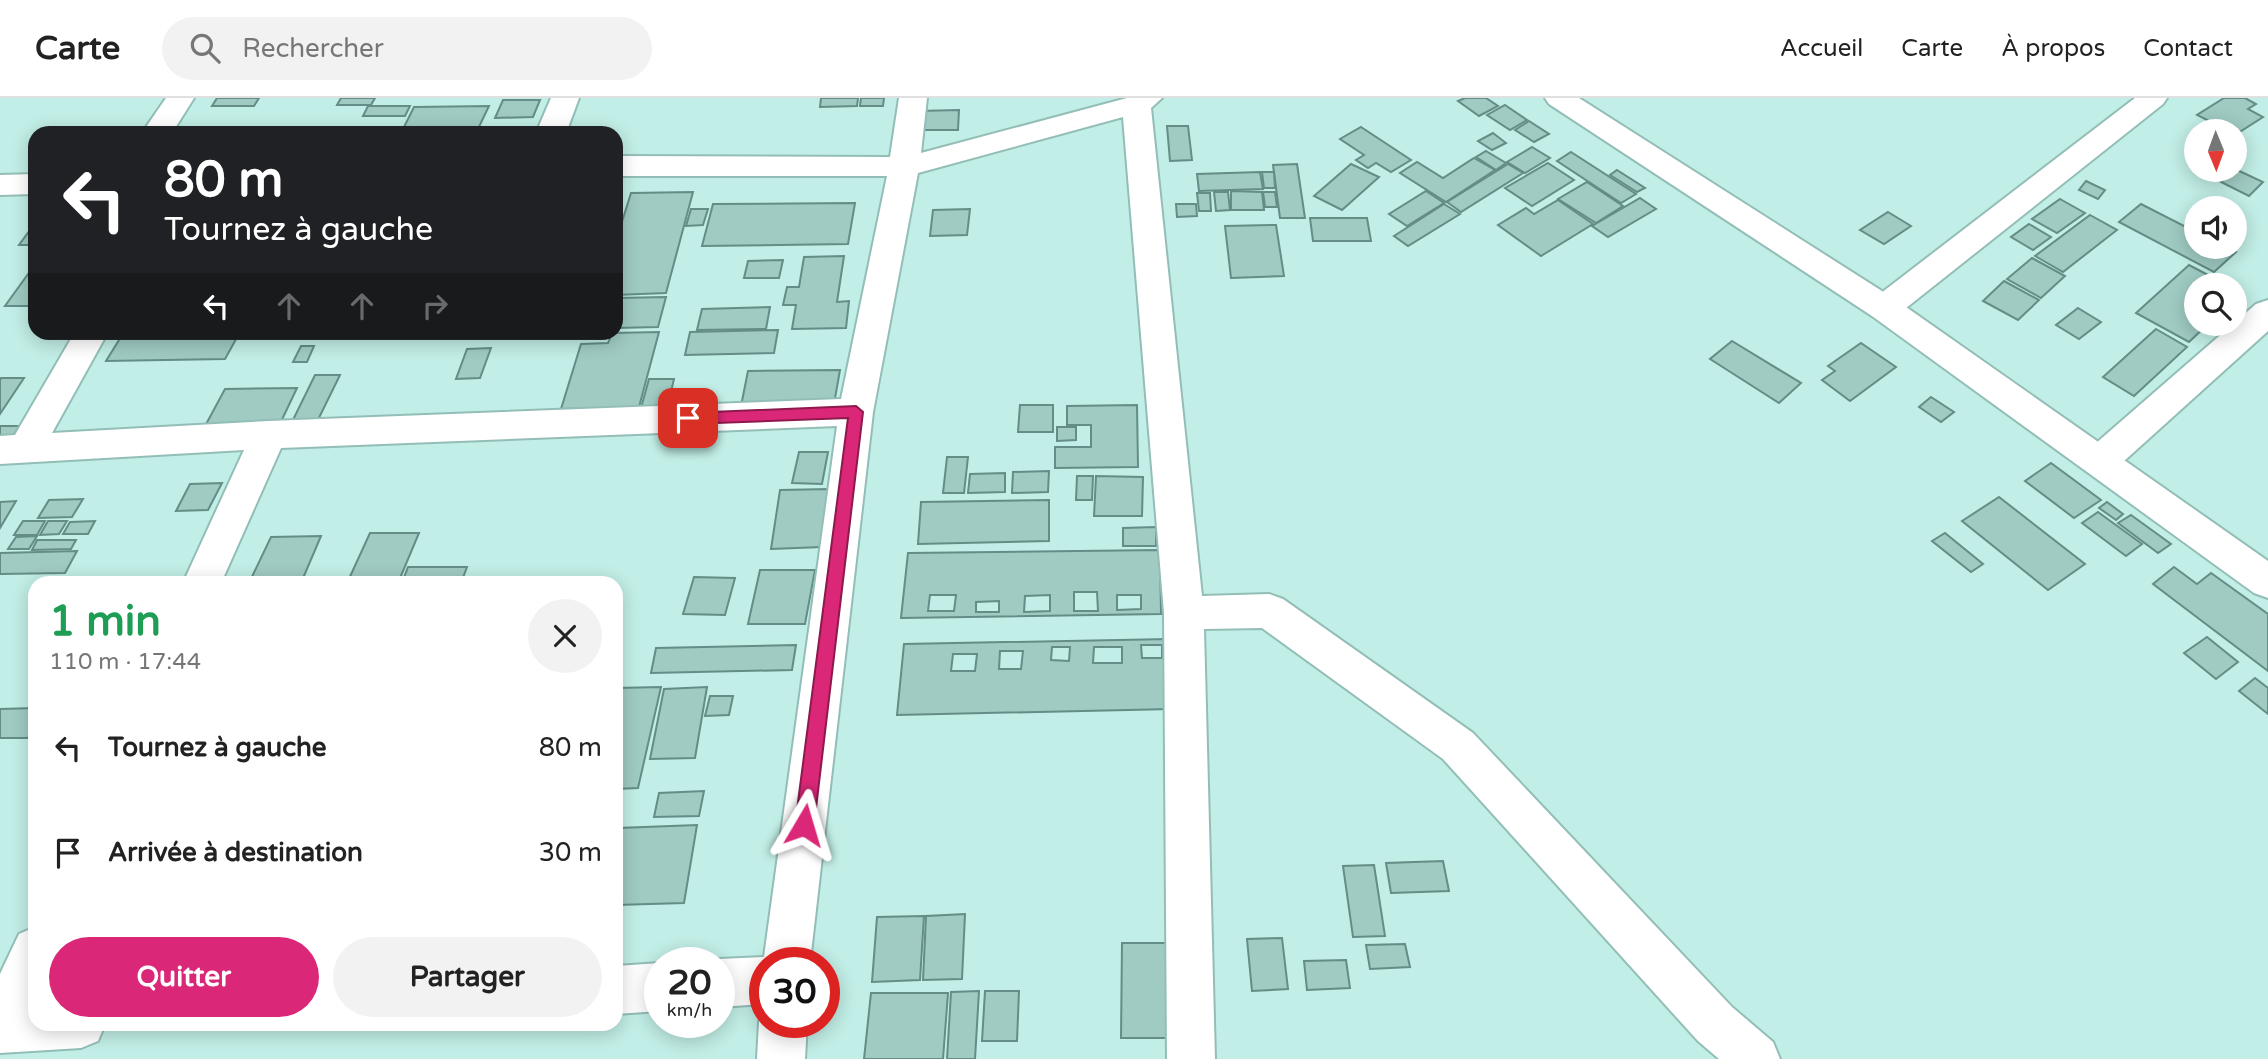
<!DOCTYPE html>
<html lang="fr">
<meta charset="utf-8">
<style>
body{margin:0;font-family:"Varela Round",sans-serif;background:#f2f2f2;color:#222;height:100vh;display:flex;flex-direction:column;font-size:26px;white-space:nowrap}
*{box-sizing:border-box;margin:0}
p{font-size:23px;color:#767676}
.icon{flex:none;width:38px;height:38px;fill:none;stroke:currentColor;stroke-width:2;stroke-linecap:round;stroke-linejoin:round}
.map{position:relative;flex:1;overflow:hidden}
.details{position:absolute;left:28px;top:478px;width:595px;height:455px;display:flex;flex-direction:column;background:#fff;border-radius:21px;box-shadow:0 4px 18px #0003}
.details>*{flex:none}
.guide{position:absolute;left:28px;top:28px;width:595px;height:214px;border-radius:21px;box-shadow:0 4px 18px #0003;background:#202124;color:#fff;overflow:hidden}
.needle{width:46px;rotate:179deg}
.controls{position:absolute;left:2184px;top:21px;display:grid;gap:14px}
.controls a{display:grid;place-items:center;width:63px;height:63px;border-radius:50%;background:#fff;box-shadow:0 4px 18px #0003;font-size:35px}
.speed{position:absolute;left:644px;top:849px;display:flex;gap:14px;font-size:35px;font-weight:700;text-align:center}
.speed>*{display:grid;place-content:center;width:91px;height:91px;border-radius:50%;background:#fff;box-shadow:0 4px 18px #0003;line-height:1}
.speed small{font-size:18px;font-weight:400}
.speed .limit{border:10px solid #d22;background:#fff;color:#111}
.pin{position:absolute;display:grid;place-items:center;width:60px;height:60px;color:#fff;margin:-30px;border-radius:14px;box-shadow:0 4px 10px #0006}
.me{position:absolute;width:77px;margin:-38px;rotate:7deg;stroke-linejoin:round;filter:drop-shadow(0 0 5px #0008)}
.turn{display:flex;align-items:center;gap:24px;height:147px;padding:0 21px;font-size:32px}
.turn .icon{width:91px;height:91px;stroke-width:2.5}
.turn b{display:block;font-size:49px;line-height:60px}
.lanes{display:flex;align-items:center;height:66px;padding:0 21px;background:#0003;justify-content:center;gap:35px;direction:ltr}
.lanes .off{opacity:.35}
.round{display:grid;place-items:center;flex:none;width:74px;height:74px;border-radius:37px;background:#f2f2f2}
.head{display:flex;align-items:center;justify-content:space-between;height:119px;padding:0 21px}
h1{font-size:42px;font-weight:700;line-height:52px;color:#1e9e55}
.cta{display:flex;gap:14px;margin-top:auto;padding:14px 21px}
.cta a{flex:1;height:80px;border-radius:42px;background:#db2777;color:#fff;font-size:28px;font-weight:700;line-height:80px;text-align:center}
.cta a+a{background:#f2f2f2;color:#222}
ul{padding:0;list-style:none}
li{display:flex;align-items:center;gap:21px;height:105px;padding:0 21px}
li div{flex:1}
li b{display:block;font-size:26px}
li em{font-style:normal}
header{display:flex;align-items:center;gap:42px;box-sizing:border-box;height:98px;padding:0 35px;background:#fff;border-bottom:2px solid #e0e0e0}
header strong{font-size:33px}
nav{display:flex;gap:38px;margin-inline-start:auto;font-size:24px}
.search{width:490px;height:63px;background:#f2f2f2;display:flex;align-items:center;gap:18px;box-sizing:border-box;padding:0 24px;border-radius:38px;color:#767676;font-size:26px}
.map>svg:first-child{display:block}
</style>
<header>
<strong>Carte</strong>
<div class="search"><svg class="icon" aria-label="search" viewBox="0 0 24 24"><circle cx="10" cy="10" r="6"/><path d="M15 15l6 6"/></svg>Rechercher</div>
<nav><a>Accueil</a><a>Carte</a><a>À propos</a><a>Contact</a></nav>
</header>
<div class="map">
<svg width="2268" height="961" viewBox="0 0 2268 961">
<rect width="100%" height="100%" fill="#c1eee6"/>
<g fill="#9fcbc3" stroke="#638d86" stroke-width="2" fill-rule="evenodd">
<path d="M217 0H259L254 8H212Z"/>
<path d="M341 0H375L371 7H337Z"/>
<path d="M821 0H858L857 8 820 9Z"/>
<path d="M861 0H884L883 8H860Z"/>
<path d="M1465 0H1486L1498 8 1479 18 1458 3Z"/>
<path d="M2224 0H2245L2256 6 2248 11 2263 19 2235 37V33H2229L2197 17Z"/>
<path d="M503 2H540L533 19 495 20Z"/>
<path d="M1505 7 1527 22 1510 32 1487 17Z"/>
<path d="M368 8H410L405 18H363Z"/>
<path d="M489 8 476 35H401L414 9Z"/>
<path d="M959 12 958 32H916L918 13Z"/>
<path d="M1529 23 1549 36 1534 44 1515 32Z"/>
<path d="M1167 28H1188L1192 62 1170 63Z"/>
<path d="M1361 29 1411 62 1391 74 1376 65 1368 70 1356 62 1364 57 1340 41Z"/>
<path d="M1493 35 1506 45 1492 52 1478 43Z"/>
<path d="M1532 49 1550 60 1525 75 1507 64Z"/>
<path d="M1486 53 1506 65 1496 72 1476 59Z"/>
<path d="M1571 54 1636 96 1621 105 1557 63Z"/>
<path d="M1474 60 1495 72 1446 104 1400 75 1417 64 1443 80Z"/>
<path d="M1548 65 1574 82 1532 108 1505 90Z"/>
<path d="M1297 66 1305 120H1280L1273 67Z"/>
<path d="M1351 66 1379 79 1342 112 1314 98Z"/>
<path d="M1508 66 1523 75 1461 114 1447 104Z"/>
<path d="M2235 71 2263 84 2249 98 2221 84Z"/>
<path d="M1617 72 1645 90 1637 94 1610 77Z"/>
<path d="M1260 74 1263 91 1199 93 1197 76Z"/>
<path d="M1262 74H1274L1275 90H1264Z"/>
<path d="M2086 83 2105 92 2098 101 2079 92Z"/>
<path d="M1587 84 1623 108 1596 125 1558 101Z"/>
<path d="M1231 93 1262 94 1264 112H1231Z"/>
<path d="M1426 93 1444 105 1407 128 1389 116Z"/>
<path d="M693 94 666 195 616 197V143L631 95Z"/>
<path d="M1214 94H1228L1230 112 1216 113Z"/>
<path d="M1263 94H1275L1277 109H1265Z"/>
<path d="M1197 95H1210L1211 113H1199Z"/>
<path d="M1640 100 1656 111 1608 139 1592 128Z"/>
<path d="M2060 101 2085 115 2057 135 2032 121Z"/>
<path d="M1558 102 1593 126 1541 158 1498 127 1526 110 1534 116Z"/>
<path d="M855 105 848 146 702 148 713 106Z"/>
<path d="M1176 106H1196L1197 118 1177 119Z"/>
<path d="M1444 106 1460 116 1408 148 1394 138Z"/>
<path d="M2141 106 2196 134V149H2225L2236 154 2214 174 2119 124Z"/>
<path d="M691 111H708L703 127 686 128Z"/>
<path d="M970 111 967 137 930 138 933 112Z"/>
<path d="M1888 114 1911 128 1884 146 1860 132Z"/>
<path d="M2090 117 2117 132 2063 174 2035 158Z"/>
<path d="M1310 120H1367L1371 143H1313Z"/>
<path d="M35 125V147H19Z"/>
<path d="M2029 126 2051 139 2033 152 2011 139Z"/>
<path d="M1276 127 1284 178 1231 180 1225 128Z"/>
<path d="M844 158 837 204 849 203 846 230 792 231 796 207H783L787 189H799L804 159Z"/>
<path d="M2032 160 2065 178 2041 200 2007 181Z"/>
<path d="M783 162 779 180H744L748 163Z"/>
<path d="M2189 167 2227 187H2196V226H2208L2189 244 2136 215Z"/>
<path d="M31 172H35V208H5Z"/>
<path d="M2004 183 2039 202 2018 222 1983 203Z"/>
<path d="M666 199 658 229 616 230V200Z"/>
<path d="M770 209 766 231 697 232 702 211Z"/>
<path d="M2078 210 2101 224 2079 241 2056 227Z"/>
<path d="M2156 231 2187 249 2134 298 2103 279Z"/>
<path d="M778 232 774 255 685 257 690 234Z"/>
<path d="M124 234H240L225 261 106 263Z"/>
<path d="M659 234 639 309 561 311 581 246 608 245 612 235Z"/>
<path d="M1732 243 1801 285 1779 305 1710 261Z"/>
<path d="M1861 245 1896 269 1850 303 1822 282 1835 273 1828 268Z"/>
<path d="M301 248H314L307 264H293Z"/>
<path d="M491 250 480 280 456 281 467 251Z"/>
<path d="M840 272 834 306 741 308 748 273Z"/>
<path d="M315 277H340L314 330H289Z"/>
<path d="M1 280H24L0 316V282Z"/>
<path d="M649 281H674L667 310H641Z"/>
<path d="M297 290 278 330H204L225 291Z"/>
<path d="M1931 299 1954 314 1941 324 1919 309Z"/>
<path d="M1020 307H1053V334H1018Z"/>
<path d="M1137 307 1138 369 1055 370V349H1091V327H1067V308Z"/>
<path d="M0 328H20L9 343 0 344Z"/>
<path d="M1057 329H1076V342L1057 343Z"/>
<path d="M799 354H828L822 386 792 385Z"/>
<path d="M947 359H968L964 395H943Z"/>
<path d="M2051 365 2101 402 2074 420 2025 383Z"/>
<path d="M1049 373 1048 394 1012 395 1013 374Z"/>
<path d="M1005 375V394L968 395 970 376Z"/>
<path d="M1077 378H1093L1092 402H1076Z"/>
<path d="M1096 378 1143 379 1142 418H1094Z"/>
<path d="M222 385 208 412 176 413 190 386Z"/>
<path d="M830 391 822 449 771 451 780 392Z"/>
<path d="M1999 399 2085 466 2048 492 1962 423Z"/>
<path d="M83 401 72 419 38 420 49 402Z"/>
<path d="M1049 402V443L918 446 921 404Z"/>
<path d="M16 403 0 430V404Z"/>
<path d="M2107 404 2123 416 2116 422 2099 410Z"/>
<path d="M2098 414 2142 446 2126 458 2082 425Z"/>
<path d="M2131 417 2171 446 2158 455 2118 425Z"/>
<path d="M23 423H45L37 437H14Z"/>
<path d="M48 423H67L59 436 40 437Z"/>
<path d="M95 423 88 436H63L70 424Z"/>
<path d="M1156 429V448H1123V430Z"/>
<path d="M370 435H419L398 485H347Z"/>
<path d="M1945 435 1983 466 1971 474 1932 443Z"/>
<path d="M37 438 29 451H8L16 439Z"/>
<path d="M321 438 301 485H249L271 439Z"/>
<path d="M37 442H76L71 451 32 452Z"/>
<path d="M1160 452 1161 516 901 520 908 455ZM1074 494H1097L1098 513H1074ZM930 497H956L954 513H928ZM1050 497V513L1024 514 1025 498ZM1117 497H1141V511L1117 512ZM999 503V514H976V504Z"/>
<path d="M77 453 65 475 0 476V455Z"/>
<path d="M408 469H467L461 485H402Z"/>
<path d="M2174 469 2197 486 2211 475 2268 516V573L2153 486Z"/>
<path d="M760 472H815L805 526H748Z"/>
<path d="M694 479 735 480 725 517 683 516Z"/>
<path d="M2207 539 2238 564 2216 581 2184 555Z"/>
<path d="M1169 541 1172 611 897 617 904 546ZM1141 547H1162V560H1142ZM1052 549H1070L1069 563 1051 562ZM1094 549H1122V565H1093ZM1000 553H1023L1021 571H999ZM953 556H977L975 573H951Z"/>
<path d="M796 547 792 572 651 575 656 550Z"/>
<path d="M2255 580 2268 590V616L2239 593Z"/>
<path d="M661 589 638 690 616 691V590Z"/>
<path d="M707 589 695 660 650 661 664 591Z"/>
<path d="M710 598H733L729 617 705 618Z"/>
<path d="M35 610V626L28 640H0V611Z"/>
<path d="M704 693 699 718 654 719 659 695Z"/>
<path d="M697 727 684 805 616 807 618 730Z"/>
<path d="M1443 763 1449 793 1391 795 1386 765Z"/>
<path d="M1374 767 1385 838 1353 839 1343 768Z"/>
<path d="M965 816 962 881 923 882 926 818Z"/>
<path d="M924 818 920 882 872 884 877 819Z"/>
<path d="M1282 840 1288 891 1252 893 1247 841Z"/>
<path d="M1122 845H1166L1167 940H1121Z"/>
<path d="M1405 846 1410 869 1370 871 1366 847Z"/>
<path d="M1346 862 1350 890 1307 892 1304 863Z"/>
<path d="M979 893 975 961H947L951 894Z"/>
<path d="M985 893H1019L1017 943H982Z"/>
<path d="M871 895H948L943 961H864Z"/>
</g>
<g fill="none" stroke-linecap="round" stroke-linejoin="round">
<defs>
<g id="minor">
<path d="M166 0H194L172 35H142Z"/>
<path d="M551 0H579L566 35H536Z"/>
<path d="M899 0H927L921 55 1127 0H1162L1151 10 1202 498 1269 496 1283 501 1473 635 1732 909 1773 944 1780 961H1719L1698 943 1443 661 1262 530 1204 531 1215 961H1167L1164 515 1123 19 918 75 873 314 810 864H765V906L719 909V864H712L719 861 764 859 837 328 281 350 221 485H183L244 352 0 366V338L15 337 75 234H108L52 335 269 323 841 301 887 78H616V58L890 59Z"/>
<path d="M2135 0H2167L2163 6 1896 218 1884 222 1872 218 1868 210 1872 202Z"/>
<path d="M35 76V96L0 97V77Z"/>
<path d="M2268 202V233L2113 373 2100 377 2087 373 2082 363 2087 353 2256 206Z"/>
<path d="M35 829V926H105L98 943 81 950 0 955V876L19 836Z"/>
<path d="M660 865V913L616 916V868Z"/>
<path d="M765 910V924H807L805 961H757L759 924Z"/>
</g>
<path id="tertiary" d="M1545 0H1579L1896 202 2268 463V500L2254 495 1872 218 1549 6Z"/>
</defs>
<use href="#minor" stroke="#93beb7" stroke-width="4"/>
<use href="#tertiary" stroke="#93beb7" stroke-width="4"/>
<use href="#minor" fill="#fff" fill-rule="evenodd"/>
<use href="#tertiary" fill="#fff" fill-rule="evenodd"/>
</g>
<path fill="#db2777" stroke="#8e194d" stroke-width="2" d="M856 308 863 314 814 727 811 733 804 735 798 733 795 727 848 320 688 326 681 320 688 315Z"/>
</svg>
<div class="controls">
<a><svg class="needle" viewBox="-14 -14 28 28"><path d="M0-13l5 13h-10z" fill="#e53935"/><path d="M0 13l5-13h-10z" fill="#767676"/></svg></a>
<a><svg class="icon" aria-label="sound" viewBox="0 0 24 24"><path d="M4 9h4l5-4v14l-5-4H4zM17 9q2 3 0 6"/></svg></a>
<a><svg class="icon" aria-label="search" viewBox="0 0 24 24"><circle cx="10" cy="10" r="6"/><path d="M15 15l6 6"/></svg></a>
</div>
<div class="speed"><div>20<small>km/h</small></div><div class="limit">30</div></div>
<div class="pin" style="left:688px;top:320px;background:#d93025"><svg class="icon" aria-label="arrive" viewBox="0 0 24 24"><path d="M6 21V4h12l-3 4 3 4H6"/></svg></div>
<svg class="me" style="left:804px;top:727px" viewBox="-20 -20 40 40"><path d="M0-17L14 15 0 8-14 15z" fill="#db2777" stroke="#fff" stroke-width="4"/></svg>
<div class="guide">
<div class="turn"><svg class="icon" aria-label="left" viewBox="0 0 24 24"><path d="M17 20v-9H6M10 6l-5 5 5 5"/></svg><div><b>80 m</b>Tournez à gauche</div></div>
<div class="lanes"><svg class="icon" aria-label="left" viewBox="0 0 24 24"><path d="M17 20v-9H6M10 6l-5 5 5 5"/></svg><svg class="icon off" aria-label="ahead" viewBox="0 0 24 24"><path d="M12 20V5M6 11l6-6 6 6"/></svg><svg class="icon off" aria-label="ahead" viewBox="0 0 24 24"><path d="M12 20V5M6 11l6-6 6 6"/></svg><svg class="icon off" aria-label="right" viewBox="0 0 24 24"><path d="M7 20v-9h11M14 6l5 5-5 5"/></svg></div>
</div>
<section class="details">
<div class="head"><div><h1>1 min</h1><p>110 m · 17:44</p></div><a class="round"><svg class="icon" aria-label="close" viewBox="0 0 24 24"><path d="M6 6l12 12M18 6L6 18"/></svg></a></div>
<ul>
<li><svg class="icon" aria-label="left" viewBox="0 0 24 24"><path d="M17 20v-9H6M10 6l-5 5 5 5"/></svg><div><b>Tournez à gauche</b></div><em>80 m</em></li>
<li><svg class="icon" aria-label="arrive" viewBox="0 0 24 24"><path d="M6 21V4h12l-3 4 3 4H6"/></svg><div><b>Arrivée à destination</b></div><em>30 m</em></li>
</ul>
<div class="cta"><a>Quitter</a><a>Partager</a></div>
</section>
</div>
